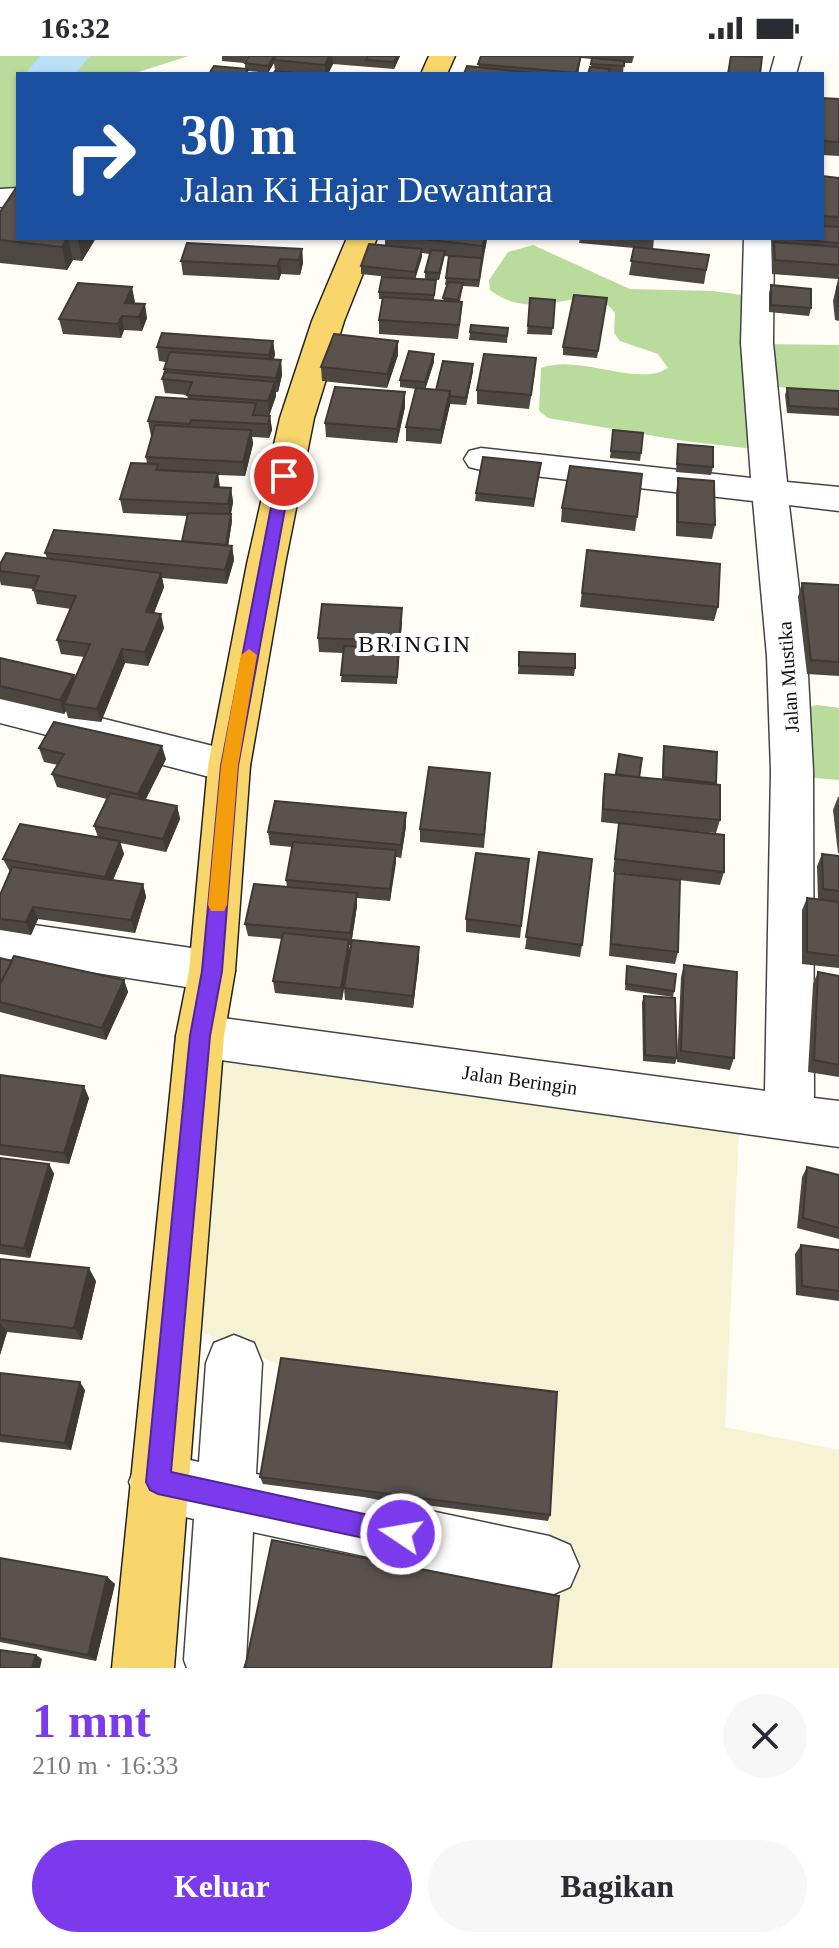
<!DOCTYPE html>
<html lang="id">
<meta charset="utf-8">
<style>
body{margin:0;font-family:Georgia,serif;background:#f7f7f7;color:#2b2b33;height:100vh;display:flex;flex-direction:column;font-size:30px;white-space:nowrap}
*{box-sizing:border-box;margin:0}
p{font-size:26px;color:#7c7c81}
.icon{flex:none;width:44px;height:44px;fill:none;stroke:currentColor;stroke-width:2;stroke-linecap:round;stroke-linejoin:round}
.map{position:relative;height:1612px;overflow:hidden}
.side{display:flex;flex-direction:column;background:#fff;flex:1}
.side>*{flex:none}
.hud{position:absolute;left:16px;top:16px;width:808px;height:168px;border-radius:0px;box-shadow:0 2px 6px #0004;background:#1a4fa0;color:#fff;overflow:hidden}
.pin{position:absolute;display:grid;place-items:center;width:68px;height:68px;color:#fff;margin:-34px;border:4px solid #fff;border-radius:50%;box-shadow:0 2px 8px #0007}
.me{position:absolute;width:88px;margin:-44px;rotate:282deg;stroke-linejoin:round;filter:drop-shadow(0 0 6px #0008)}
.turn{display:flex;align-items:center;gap:28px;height:168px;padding:0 32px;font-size:36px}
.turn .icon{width:104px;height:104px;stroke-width:2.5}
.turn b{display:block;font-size:56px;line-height:68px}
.round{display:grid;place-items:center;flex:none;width:84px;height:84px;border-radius:42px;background:#f7f7f7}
.overview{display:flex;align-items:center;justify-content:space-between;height:136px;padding:0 32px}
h1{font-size:48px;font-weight:600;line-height:60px;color:#7c3aed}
.primary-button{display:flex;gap:16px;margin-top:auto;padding:16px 32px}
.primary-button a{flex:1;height:92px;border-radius:48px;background:#7c3aed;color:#fff;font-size:32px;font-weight:600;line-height:92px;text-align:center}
.primary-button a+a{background:#f7f7f7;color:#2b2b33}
.status{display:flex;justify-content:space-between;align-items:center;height:56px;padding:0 40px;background:#fff;direction:ltr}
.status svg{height:22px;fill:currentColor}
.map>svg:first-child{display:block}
</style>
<div class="status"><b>16:32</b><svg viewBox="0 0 49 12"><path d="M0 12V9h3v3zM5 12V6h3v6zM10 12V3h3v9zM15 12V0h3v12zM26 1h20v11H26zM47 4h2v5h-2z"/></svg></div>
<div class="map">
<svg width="839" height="1612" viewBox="0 0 839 1612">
<rect width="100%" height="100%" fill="#fffdf5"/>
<path fill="#f6f3d4" d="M200 980 740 1054 725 1371 839 1394V1612H549L556 1512 548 1465 283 1310 174 1265Z"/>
<g fill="#b9dc9c">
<path d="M0 0H189L132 18H18V136L0 137Z"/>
<path d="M533 189 630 233 713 235 757 241V288L839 289V339L759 328 765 394 684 385 548 362 539 355 541 312C578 297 638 332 668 312L658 298 620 285 614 277 615 257C589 220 537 271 490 234L489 224 508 196Z"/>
<path d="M818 649 839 652V724L815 722 793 714 791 653Z"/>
</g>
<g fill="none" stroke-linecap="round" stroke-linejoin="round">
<path fill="#b9e0f7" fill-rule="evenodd" d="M40 0H90L75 18H25Z"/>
<defs>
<g id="minor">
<path d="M775 0H801L796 18H770Z"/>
<path d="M18 132V150L0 151V133Z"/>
<path d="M744 182H774L773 287 787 426 839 431V455L789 449 807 600 813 715 814 1042 839 1045V1091L200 1001 183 995 176 980 183 965 200 959 765 1035 771 715 767 600 753 445 481 414 469 411 464 403 469 395 481 392 751 422 741 287Z"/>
<path d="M0 637 229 694 244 699 250 710 244 721 229 726 0 667Z"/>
<path d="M0 864 212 895 228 901 235 915 228 929 212 935 0 902Z"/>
<path d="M234 1279 254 1287 262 1307 256 1418 549 1480 570 1489 579 1510 570 1531 549 1540 253 1476 246 1604 243 1612H187L184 1604 194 1463 158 1455 137 1447 129 1426 137 1405 158 1397 199 1406 206 1307 214 1287Z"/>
</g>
<g id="major">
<path d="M429 0H455L447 18H421Z"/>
<path d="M347 182H377L344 265 314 362 285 508 250 710 235 915 224 980 174 1612H112L176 980 189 915 208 710 247 508 280 362 312 265Z"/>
</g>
</defs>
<use href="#minor" stroke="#444" stroke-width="3"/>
<use href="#major" stroke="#222" stroke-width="3"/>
<use href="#minor" fill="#fff" fill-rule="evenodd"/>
<use href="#major" fill="#f9d66b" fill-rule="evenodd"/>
</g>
<g fill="#4d4742" fill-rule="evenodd">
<path d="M222 0H248L244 7 222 5Z"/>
<path d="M249 0H400L394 13 333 8 328 18H273L275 15 274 7 268 17 248 15 249 18H209L245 13V7Z"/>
<path d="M481 0H634L632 7H624L623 17 610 16 591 11 592 3 581 2 578 18H464L478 12Z"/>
<path d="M822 42 839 43V100L822 99Z"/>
<path d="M822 120 839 122V265L835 264 833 245 838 223 772 218 771 182H822Z"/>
<path d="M0 156 18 182H96L82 205 73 204 67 214 0 207Z"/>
<path d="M385 182H487L479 231 463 230 460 245 462 246 461 260 458 283 379 278V264L382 243H379V236L407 223 361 218V210L385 190ZM422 197 430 198 425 216V223L439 224 444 200 454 201 446 222 445 229H447L443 245 434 244 436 224 415 223Z"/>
<path d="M580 182H654L653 193 709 199 704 228 629 219 634 192 579 187Z"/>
<path d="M302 193 303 207 300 219 281 218 279 224 183 219 181 205Z"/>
<path d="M771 229 811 252 809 260 769 256V237Z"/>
<path d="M530 242 555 244 552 279 527 278Z"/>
<path d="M607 242 597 302 563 299V291Z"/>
<path d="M135 246 134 247 147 262 142 275 124 274 121 282 63 278 59 263Z"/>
<path d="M508 272 507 287 469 284 470 276Z"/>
<path d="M273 285 275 299 273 304H281L282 319 278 336H276V340L269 360H270L272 374 269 382 252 381 253 388 245 420 218 419 219 432H231L233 446 231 458 232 465 228 490H232L234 504 227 528 162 522 164 531 154 557 164 572 148 610 125 607 101 666 68 662 66 655 64 658 0 643V602L74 619 75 622 84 601 61 598 57 584 71 553 37 548 33 533 1 529 0 525V508L47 502 45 497 182 485 187 460 123 457 120 443 147 408 146 401 152 380H151L148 365 188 343 187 339 165 337 162 323 166 306 159 305 157 291Z"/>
<path d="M434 298V306L425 333 436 334 473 308V315L466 349 450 348 441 388 406 385V371L416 333 400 331V324Z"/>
<path d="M398 299 387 332 322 325 321 311Z"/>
<path d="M535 316 529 353 477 348V334Z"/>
<path d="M787 332 839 335V360L787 357 785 339Z"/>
<path d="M405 336V351L397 387 326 381 325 367Z"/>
<path d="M613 374 641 397 640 405 610 402Z"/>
<path d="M678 388 713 411 711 419 676 416Z"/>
<path d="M540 414 534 451 475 445 476 437Z"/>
<path d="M678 422 715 469 712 483 676 480V437Z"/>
<path d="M562 452 637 461 635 475 561 466Z"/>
<path d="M587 494 718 551 714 565 580 551Z"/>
<path d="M802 527 839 529V620L807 618 798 541Z"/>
<path d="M402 566 397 628 341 626 343 597 319 596 318 582Z"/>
<path d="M519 596 575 612 574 620 518 618Z"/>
<path d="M664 690 716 727 720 764 716 777 660 772 724 816 720 829 613 816 619 768 601 766 603 731 605 718 615 719 619 698 639 721 662 724 663 697Z"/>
<path d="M39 692 166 703 145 744 177 750 180 763 166 796 120 787 124 798 113 824 143 828 146 841 135 877 38 863 31 879 0 874V839L10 816 3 803 98 781 94 770 107 743 57 731 52 718 58 709 44 706Z"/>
<path d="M490 717 484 792 420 786V773Z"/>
<path d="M838 741H839V797H838L833 754Z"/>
<path d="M406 770 401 802 396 801 390 845 357 842V850L351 889H349L350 897 342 944 275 937 273 925 282 883 248 880 245 868 287 831 286 824 292 791 270 789 268 776Z"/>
<path d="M539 796 582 889 580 901 525 893Z"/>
<path d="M822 798 839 800V912L802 908V854L807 842 818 843 817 810Z"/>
<path d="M529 803 520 882 466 876V863Z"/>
<path d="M615 817 678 896 675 908 609 900 613 830Z"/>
<path d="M0 902 124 924 128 936 106 984 0 956Z"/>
<path d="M419 903 413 952 345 944 344 932Z"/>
<path d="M684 909 734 1002 730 1014 677 1006 681 921Z"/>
<path d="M627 910 674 935 673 941 625 934Z"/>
<path d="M818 916 839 920V1021L808 1016 813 928Z"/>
<path d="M644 940 677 1002 675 1008 643 1005 642 946Z"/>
<path d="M0 1019 89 1042 69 1108 0 1099Z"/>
<path d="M0 1102 49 1108 54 1118 30 1202 0 1198Z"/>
<path d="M807 1111 839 1119V1183L797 1172 802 1121Z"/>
<path d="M801 1189 839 1194V1245L796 1239 795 1198Z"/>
<path d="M0 1203 96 1225 82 1284 7 1276 0 1299Z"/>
<path d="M0 1317 85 1334 71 1394 0 1386Z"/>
<path d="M260 1421 550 1459 548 1465 263 1428Z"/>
<path d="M0 1502 107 1521 115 1528 96 1605 0 1586Z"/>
</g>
<g fill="#3f3936">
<path d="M274 0H279L274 4V7L268 17V10Z"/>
<path d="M329 0H332L333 8 328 18H325V9Z"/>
<path d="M397 0H400L394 13V6Z"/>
<path d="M581 0 578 18H576Z"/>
<path d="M68 182 73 204 67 214 62 191Z"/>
<path d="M78 182H96L82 205Z"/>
<path d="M485 182H487L486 190 482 204V190Z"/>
<path d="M302 193 303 207 300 219 299 204Z"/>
<path d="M422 193V201L415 224V216Z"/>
<path d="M445 195 444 203 439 224V217Z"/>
<path d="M280 203 281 218 279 224 277 210Z"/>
<path d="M132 231 135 246 128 261 125 247Z"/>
<path d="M145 248 147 262 142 275 139 261Z"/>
<path d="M122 260 124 274 121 282 118 268Z"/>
<path d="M273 285 275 299 271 313 269 299Z"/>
<path d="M398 285V299L387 332V318Z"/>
<path d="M434 298V306L425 334V326Z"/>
<path d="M281 304 282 319 278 336 276 322Z"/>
<path d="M473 308V315L466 349V342Z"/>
<path d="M275 326 276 340 269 360 268 345Z"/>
<path d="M450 335V349L441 388V374Z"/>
<path d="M405 336V351L397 387V373Z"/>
<path d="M270 360 272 374 269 382 268 368Z"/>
<path d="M251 374 253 388 245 420 243 406Z"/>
<path d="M218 417 220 431 216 446 214 431Z"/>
<path d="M231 432 233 446 230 462 228 448Z"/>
<path d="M231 458 232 465 227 497 226 489Z"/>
<path d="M232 490 234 504 227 528 225 514Z"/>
<path d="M161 517 164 531 149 570 146 556Z"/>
<path d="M402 552V566L399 599V585Z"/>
<path d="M161 558 164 572 148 610 145 596Z"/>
<path d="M122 593 125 607 101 666 97 653Z"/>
<path d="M74 619 78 633 64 648 66 655 64 658 60 644Z"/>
<path d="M162 690 166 703 142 751 138 738Z"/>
<path d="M177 750 180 763 166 796 163 783Z"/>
<path d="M406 757V770L401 802V789Z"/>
<path d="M120 785 124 798 109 833 105 821Z"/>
<path d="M396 794V807L390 845V833Z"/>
<path d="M143 828 146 841 135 877 131 864Z"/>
<path d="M357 837V850L351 889 350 877Z"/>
<path d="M33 851 38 863 31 879 26 866Z"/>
<path d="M349 884 350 897 342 944 341 932Z"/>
<path d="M419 891V903L413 952V940Z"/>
<path d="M124 924 128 936 106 984 102 972Z"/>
<path d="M84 1030 89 1042 69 1108 64 1097Z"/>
<path d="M49 1108 54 1118 30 1202 24 1192Z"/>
<path d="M89 1212 96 1225 82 1284 74 1272Z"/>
<path d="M0 1267 7 1276 0 1299Z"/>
<path d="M80 1326 85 1334 71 1394 65 1387Z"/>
<path d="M107 1521 115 1528 96 1605 88 1599Z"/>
<path d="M36 1599 42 1603 40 1612H32Z"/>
</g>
<g fill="#5a524d" stroke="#3f3936" stroke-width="2">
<path d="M249 0H274L268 10 245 7Z"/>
<path d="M276 0H329L325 9 274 4Z"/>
<path d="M368 0H397L394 6 366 4Z"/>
<path d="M481 0H581L576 17 478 8Z"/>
<path d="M731 0 762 1 760 18H728Z"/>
<path d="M592 2 624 5V10L591 8Z"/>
<path d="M214 10 248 13 245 18H209Z"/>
<path d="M467 10 544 18H464Z"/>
<path d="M590 11 610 13 608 18H588Z"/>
<path d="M275 15 306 18H273Z"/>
<path d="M822 42 839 43V86L822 85Z"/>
<path d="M822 120 839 122V161L822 160Z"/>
<path d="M18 129V182H67L62 191 0 184V156Z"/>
<path d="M822 170 839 171V187L781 182H822Z"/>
<path d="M414 182H485L482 190Z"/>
<path d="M774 186 839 191V209L775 204Z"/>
<path d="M187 187 302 193 299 204 280 203 277 210 181 205Z"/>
<path d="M369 188 422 193 415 216 361 210Z"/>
<path d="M634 191 709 199 706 214 631 205Z"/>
<path d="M431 194 445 195 439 217 425 216Z"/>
<path d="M449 200 482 202 479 224 446 222Z"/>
<path d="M382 221 436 224 434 239 379 236Z"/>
<path d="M448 226 463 227 458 244 443 242Z"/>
<path d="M78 227 132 231 125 247 145 248 139 261 122 260 118 268 59 263Z"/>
<path d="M771 229 811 233V252L771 249Z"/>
<path d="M837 231H839V250H838Z"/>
<path d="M574 239 607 242 598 295 563 291Z"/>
<path d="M383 241 462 246 459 269 379 264Z"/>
<path d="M530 242 555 244 553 272 528 270Z"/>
<path d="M471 269 508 272 507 280 470 276Z"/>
<path d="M162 277 273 285 269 299 157 291Z"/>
<path d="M334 278 398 285 387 318 321 311Z"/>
<path d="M409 295 434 298 425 326 400 324Z"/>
<path d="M170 296 281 304 276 322 164 313Z"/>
<path d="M484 298 536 302 531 339 477 334Z"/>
<path d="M443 305 473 308 466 342 450 340V335L436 334Z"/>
<path d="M165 316 275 326 268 345 187 339 192 326 162 323Z"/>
<path d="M335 331 405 336 397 373 325 367Z"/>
<path d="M416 332 450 335 441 374 406 371Z"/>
<path d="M787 332 839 335V353L789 350Z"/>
<path d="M156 341 256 347 253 359 270 360 268 368 191 364 190 368 148 365Z"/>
<path d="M155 369 251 374 243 406 146 401Z"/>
<path d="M613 374 643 377 641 397 611 395Z"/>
<path d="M678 388 713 391V411L677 408Z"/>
<path d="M483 401 541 407 534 443 476 437Z"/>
<path d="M131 407 158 408 156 414 218 417 214 431 231 432 228 448 120 443Z"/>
<path d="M570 410 642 418 637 461 562 452Z"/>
<path d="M678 422 714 425 715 469 678 466Z"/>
<path d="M188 457 231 458 226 489 182 485Z"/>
<path d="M54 474 232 490 225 514 45 497Z"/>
<path d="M587 494 720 508 718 551 582 537Z"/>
<path d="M6 497 161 517 146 556 161 558 145 596 122 593 97 653 64 648 90 588 57 584 76 540 33 534 39 520 0 515V508Z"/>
<path d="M802 527 839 529V606L811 604Z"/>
<path d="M322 548 402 552 399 585 318 582Z"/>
<path d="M344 590 399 592 397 621 341 619Z"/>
<path d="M519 596 575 598V612L519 610Z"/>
<path d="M0 602 74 619 60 644 0 630Z"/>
<path d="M54 666 162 690 138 738 52 718 64 698 39 692Z"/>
<path d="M664 690 717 696 716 727 663 721Z"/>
<path d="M619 698 642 702 639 722 616 718Z"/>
<path d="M429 711 490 717 484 779 420 773Z"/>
<path d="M605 718 720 729V764L603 753Z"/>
<path d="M110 737 177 750 163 783 94 770Z"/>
<path d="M275 745 406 757 401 789 268 776Z"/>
<path d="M619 767 724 779V816L615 803Z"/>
<path d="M20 768 120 785 105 821 3 803Z"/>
<path d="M293 786 396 794 390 833 286 824Z"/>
<path d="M539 796 592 803 582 889 526 881Z"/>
<path d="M476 797 529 803 521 870 466 863Z"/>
<path d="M822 798 839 800V835L823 833Z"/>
<path d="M12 811 143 828 131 864 33 851 26 866 0 863V839Z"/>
<path d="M615 817 680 824 678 896 611 888Z"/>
<path d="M254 828 357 837 350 877 245 868Z"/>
<path d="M807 842 839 846V900L807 896Z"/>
<path d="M283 877 349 884 341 932 273 925Z"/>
<path d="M352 884 419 891 413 940 344 932Z"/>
<path d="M14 900 124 924 102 972 0 946V928Z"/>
<path d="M0 902 12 905 0 928Z"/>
<path d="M684 909 737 916 734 1002 681 995Z"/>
<path d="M627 910 676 918 674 935 626 928Z"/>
<path d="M818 916 839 920V1009L814 1004Z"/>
<path d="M644 940 675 942 677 1002 645 999Z"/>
<path d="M0 1019 84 1030 64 1097 0 1089Z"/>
<path d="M0 1102 49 1108 24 1192 0 1189Z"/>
<path d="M807 1111 839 1119V1172L803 1162Z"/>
<path d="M801 1189 839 1194V1235L802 1230Z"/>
<path d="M0 1203 89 1212 74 1272 0 1264Z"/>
<path d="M281 1302 557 1336 550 1459 260 1421Z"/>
<path d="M0 1317 80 1326 65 1387 0 1379Z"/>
<path d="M272 1484 559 1540 551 1612H245Z"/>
<path d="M0 1502 107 1521 88 1599 0 1582Z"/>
<path d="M0 1594 36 1599 32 1612H0Z"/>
</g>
<path fill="#7c3aed" stroke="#51269a" stroke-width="2" d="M284 416 291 420 238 710 222 915 210 980 171 1416 401 1466 410 1469 413 1478 410 1486 401 1490 158 1438 150 1434 146 1426 190 980 202 915 221 710 277 420Z"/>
<path fill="#f59e0b" d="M249 593 257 599 238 710 227 849 224 855H211L208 849 221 710 241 599Z"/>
<g text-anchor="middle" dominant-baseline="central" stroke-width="8" stroke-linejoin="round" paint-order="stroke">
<g font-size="20" fill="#111" stroke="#fff">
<text transform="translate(788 621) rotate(-94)">Jalan Mustika</text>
<text transform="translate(520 1024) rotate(8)">Jalan Beringin</text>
</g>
<g font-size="24" letter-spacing="2" fill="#111" stroke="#fff">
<text x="415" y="588">BRINGIN</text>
</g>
</g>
</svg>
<div class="pin" style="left:284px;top:420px;background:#d93025"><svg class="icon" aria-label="arrive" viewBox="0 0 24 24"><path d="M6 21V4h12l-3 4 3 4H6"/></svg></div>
<svg class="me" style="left:401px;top:1478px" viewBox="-20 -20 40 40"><circle r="17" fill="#7c3aed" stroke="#fff" stroke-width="3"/><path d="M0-11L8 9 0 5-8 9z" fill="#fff"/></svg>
<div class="hud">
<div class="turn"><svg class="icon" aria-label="right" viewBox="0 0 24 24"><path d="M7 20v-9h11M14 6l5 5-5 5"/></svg><div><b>30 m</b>Jalan Ki Hajar Dewantara</div></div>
</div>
</div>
<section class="side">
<div class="overview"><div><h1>1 mnt</h1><p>210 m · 16:33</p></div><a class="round"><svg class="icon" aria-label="close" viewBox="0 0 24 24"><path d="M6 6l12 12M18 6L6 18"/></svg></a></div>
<div class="primary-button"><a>Keluar</a><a>Bagikan</a></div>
</section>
